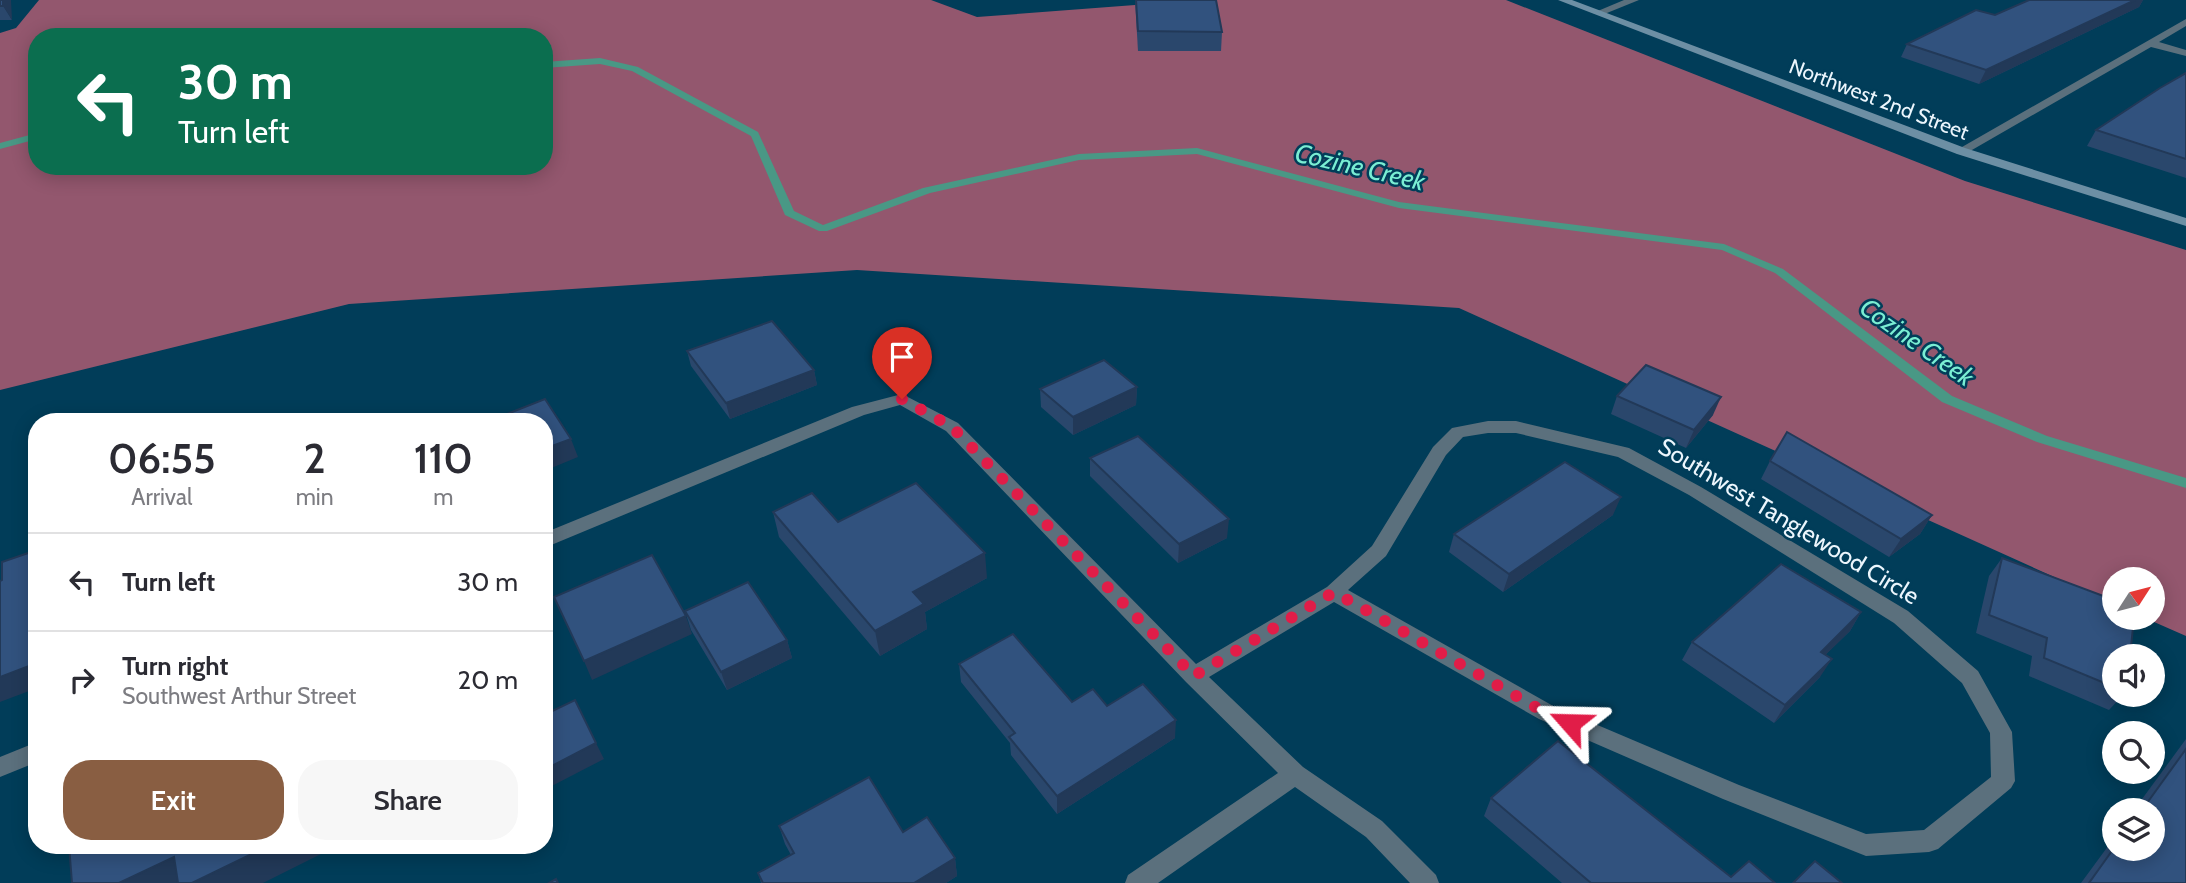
<!DOCTYPE html>
<style>
body{margin:0;font-family:Cabin,sans-serif;background:#f7f7f7;color:#2b2b33;height:100vh;display:flex;flex-direction:column;font-size:26px;white-space:nowrap}
*{box-sizing:border-box;margin:0}
p{font-size:23px;color:#7c7c81}
.icon{flex:none;width:38px;height:38px;fill:none;stroke:currentColor;stroke-width:2;stroke-linecap:round;stroke-linejoin:round}
.map{position:relative;flex:1;overflow:hidden}
.drawer{position:absolute;left:28px;top:413px;width:525px;height:441px;display:flex;flex-direction:column;background:#fff;border-radius:28px;box-shadow:0 4px 18px #0003}
.drawer>*{flex:none}
.guide{position:absolute;left:28px;top:28px;width:525px;height:147px;border-radius:28px;box-shadow:0 4px 18px #0003;background:#0b6e4f;color:#fff;overflow:hidden}
.needle{width:46px;rotate:54deg}
.tools{position:absolute;left:2102px;top:567px;display:grid;gap:14px}
.tools a{display:grid;place-items:center;width:63px;height:63px;border-radius:50%;background:#fff;box-shadow:0 4px 18px #0003;font-size:35px}
.pin{position:absolute;display:grid;place-items:center;width:60px;height:60px;color:#fff;margin:-72px -30px;border-radius:50% 50% 50% 0;rotate:-45deg;box-shadow:0 0 7px #0007}
.pin .icon{rotate:45deg}
.me{position:absolute;width:77px;margin:-38px;rotate:295deg;stroke-linejoin:round;filter:drop-shadow(0 0 5px #0008)}
.turn{display:flex;align-items:center;gap:24px;height:147px;padding:0 35px;font-size:32px}
.turn .icon{width:91px;height:91px;stroke-width:2.5}
.turn b{display:block;font-size:49px;line-height:60px}
.eta{display:flex;justify-content:space-evenly;align-items:center;height:119px;text-align:center}
.eta b{font-size:42px;font-weight:600;line-height:49px}
.action{display:flex;gap:14px;margin-top:auto;padding:14px 35px}
.action a{flex:1;height:80px;border-radius:28px;background:#895e42;color:#fff;font-size:28px;font-weight:600;line-height:80px;text-align:center}
.action a+a{background:#f7f7f7;color:#2b2b33}
ul{padding:0;list-style:none}
li{display:flex;align-items:center;gap:21px;height:98px;padding:0 35px;border-top:2px solid #e1e1e2}
li div{flex:1}
li b{display:block;font-size:26px}
li em{font-style:normal}
.map>svg:first-child{display:block}
</style>
<div class="map">
<svg width="2186" height="883" viewBox="0 0 2186 883">
<rect width="100%" height="100%" fill="#013d59"/>
<path fill="#93576e" fill-rule="evenodd" d="M39 0H931L977 17 1201 0H1506L1965 181 2186 250V636L2145 618H2152V579H2114V604L1459 308 857 270 349 304 0 390V33L16 28ZM37 37H544V166H37Z"/>
<g fill="none" stroke-linecap="round" stroke-linejoin="round">
<g fill="#499885" fill-rule="evenodd">
<path d="M600 58 638 67 758 132 794 211 823 225 923 188 1079 154 1197 148 1399 202 1724 244 1783 269 1952 396 2047 436 2186 478V488L2037 442 1942 402 1775 273 1722 250 1399 208 1197 154 1079 160 930 193 827 231H819L785 215 751 136 632 71 600 64 544 68V62Z"/>
<path d="M37 133V139L0 149V143Z"/>
</g>
<g fill="#5b707d" fill-rule="evenodd">
<path d="M1624 0H1639L1602 15 1593 13Z"/>
<path d="M2186 19V26L2159 42 2186 50V56L2151 47 1965 154H1957L1955 151Z"/>
<path d="M902 394 958 423 1196 664 1327 587 1372 546 1433 447 1452 428 1488 421H1516L1629 448 1701 487 1908 611 1978 671 2012 732 2015 781 2011 788 1938 849 1929 852 1866 856 1723 799 1539 719 1334 602 1209 677 1303 767 1382 821 1436 875 1439 883H1410L1366 837 1295 787 1158 883H1125L1128 875 1278 773 1186 682 946 431 900 405 864 415 544 548V533L852 407ZM1488 433H1516L1618 457 1689 495 1894 623 1962 683 1990 733 1991 777 1924 830 1866 834 1739 785 1555 707 1348 590 1386 556 1446 455 1463 437Z"/>
<path d="M37 742V762L0 777V757Z"/>
</g>
<path fill="#6d8fa4" fill-rule="evenodd" d="M1558 0H1572L1965 148 2186 218V226L1957 154Z"/>
</g>
<g fill="#2a476c">
<path d="M0 0 12 20H0Z"/>
<path d="M1135 0H1216L1222 32 1221 51H1138Z"/>
<path d="M2029 0H2143L2139 7 1979 84 1901 57 1907 44 1995 15Z"/>
<path d="M2186 73V178L2087 146 2096 130Z"/>
<path d="M687 351 814 370 817 385 730 419 691 366Z"/>
<path d="M1137 387 1136 405 1073 435 1041 407 1040 389Z"/>
<path d="M1617 396 1713 415 1686 448 1611 414Z"/>
<path d="M1090 458 1227 538 1178 563 1090 476Z"/>
<path d="M1770 461 1932 515 1920 534 1889 557 1761 479Z"/>
<path d="M773 512 838 522 987 578 925 612 927 629 880 656 779 537Z"/>
<path d="M1613 515 1503 592 1449 552 1454 534Z"/>
<path d="M2002 558 2114 656V695H2123L2109 710 2029 676 2032 656 1976 633 1989 576Z"/>
<path d="M685 611 787 640 792 658 727 690 691 630Z"/>
<path d="M1861 612 1850 631 1825 655 1820 677 1774 723 1682 660 1692 642Z"/>
<path d="M959 664 1072 702 1107 706 1175 738 1057 814 1011 755 1010 743 961 682Z"/>
<path d="M2186 739V883H2081L2114 838V849L2152 810H2134Z"/>
<path d="M1491 798 1731 877 1775 883H1562L1484 816Z"/>
<path d="M779 826 903 832 955 858 957 876 946 883H761L758 873 791 855 785 844Z"/>
</g>
<g fill="#223958">
<path d="M3 0H11L12 20 3 6Z"/>
<path d="M2135 0H2143L2139 7 1979 84 1986 70Z"/>
<path d="M814 370 817 385 730 419 726 403Z"/>
<path d="M1137 387 1136 405 1073 435V417Z"/>
<path d="M1721 397 1713 415 1686 448 1694 430Z"/>
<path d="M571 439 578 457 544 471V449Z"/>
<path d="M1621 497 1613 515 1503 592 1509 574Z"/>
<path d="M1932 515 1920 534 1889 557 1901 539Z"/>
<path d="M1229 519 1227 538 1178 563 1179 544Z"/>
<path d="M985 553 987 578 925 612 927 629 880 656 875 631 913 592Z"/>
<path d="M1861 612 1850 631 1810 670 1821 652Z"/>
<path d="M686 616 692 634 592 680 584 661Z"/>
<path d="M787 640 792 658 727 690 721 672Z"/>
<path d="M1832 659 1820 677 1774 723 1785 705Z"/>
<path d="M37 663V688L0 702V677Z"/>
<path d="M1176 720 1175 738 1057 814V796Z"/>
<path d="M596 743 604 759 544 790V770Z"/>
<path d="M270 845H339L263 883H119L174 857Z"/>
<path d="M955 858 957 876 946 883H914Z"/>
</g>
<g fill="#31527e" stroke="#223958" stroke-width="2">
<rect x="0" y="0" width="3" height="6"/>
<path d="M1136 0H1216L1222 32 1138 31Z"/>
<path d="M2029 0H2135L1986 70 1907 44 1976 10 1995 15Z"/>
<path d="M2186 73V159L2096 130 2160 88Z"/>
<path d="M772 321 814 370 726 403 687 351Z"/>
<path d="M1104 360 1137 387 1073 417 1040 389Z"/>
<path d="M1646 365 1721 397 1694 430 1617 396Z"/>
<path d="M545 399 571 439 544 449V422H487Z"/>
<path d="M1787 432 1932 515 1901 539 1770 461Z"/>
<path d="M1138 436 1229 519 1179 544 1090 458Z"/>
<path d="M1565 462 1621 497 1509 574 1454 534Z"/>
<path d="M916 483 985 553 913 592 924 604 875 631 773 512 812 493 838 522Z"/>
<path d="M37 550V663L0 677V581L2 580V562Z"/>
<path d="M652 555 686 616 584 661 554 597Z"/>
<path d="M2002 558 2114 600V618H2134L2130 656H2114V687L2044 658 2047 638 1989 615Z"/>
<path d="M1781 564 1861 612 1821 652 1832 659 1785 705 1692 642Z"/>
<path d="M748 582 787 640 721 672 685 611Z"/>
<path d="M1013 634 1072 702 1093 689 1107 706 1143 684 1176 720 1057 796 1009 737 1015 733 959 664Z"/>
<path d="M575 700 596 743 544 770V715Z"/>
<path d="M1558 741 1731 877 1749 861 1775 883H1591L1491 798Z"/>
<path d="M2186 749V883H2089L2114 848 2152 849V810H2142Z"/>
<path d="M869 777 903 832 927 817 955 858 914 883H763L758 873 794 853 779 826Z"/>
<path d="M69 845H270L192 883H178L174 857 119 883H72Z"/>
<path d="M1815 861 1842 883H1793Z"/>
<path d="M556 879 558 883H549Z"/>
</g>
<g fill="none" stroke-linecap="round" stroke-linejoin="round">
<path stroke="#e11d48" stroke-width="12" stroke-dasharray="0 21.6" d="M902 399 952 427 1194 676 1334 592 1546 713 1570 723"/>
</g>
<g text-anchor="middle" dominant-baseline="central" stroke-width="5" stroke-linejoin="round" paint-order="stroke">
<g font-size="21" fill="#ecf6fd" stroke="#013d59">
<text transform="translate(1879 99) rotate(21)">Northwest 2nd Street</text>
</g>
<g font-size="24" fill="#ecf6fd" stroke="#013d59">
<text transform="translate(1789 521) rotate(31)">Southwest Tanglewood Circle</text>
</g>
<g font-size="26" font-style="italic" fill="#7aeed3" stroke="#013d59">
<text transform="translate(1360 167) rotate(13)">Cozine Creek</text>
<text transform="translate(1917 342) rotate(35)">Cozine Creek</text>
</g>
</g>
</svg>
<div class="tools">
<a><svg class="needle" viewBox="-14 -14 28 28"><path d="M0-13l5 13h-10z" fill="#e53935"/><path d="M0 13l5-13h-10z" fill="#7c7c81"/></svg></a>
<a><svg class="icon" aria-label="sound" viewBox="0 0 24 24"><path d="M4 9h4l5-4v14l-5-4H4zM17 9q2 3 0 6"/></svg></a>
<a><svg class="icon" aria-label="search" viewBox="0 0 24 24"><circle cx="10" cy="10" r="6"/><path d="M15 15l6 6"/></svg></a>
<a><svg class="icon" aria-label="layers" viewBox="0 0 24 24"><path d="M12 4l9 5-9 5-9-5zM3 14l9 5 9-5"/></svg></a>
</div>
<div class="pin" style="left:902px;top:399px;background:#d93025"><svg class="icon" aria-label="arrive" viewBox="0 0 24 24"><path d="M6 21V4h12l-3 4 3 4H6"/></svg></div>
<svg class="me" style="left:1570px;top:723px" viewBox="-20 -20 40 40"><path d="M0-17L14 15 0 8-14 15z" fill="#e11d48" stroke="#fff" stroke-width="4"/></svg>
<div class="guide">
<div class="turn"><svg class="icon" aria-label="left" viewBox="0 0 24 24"><path d="M17 20v-9H6M10 6l-5 5 5 5"/></svg><div><b>30 m</b>Turn left</div></div>
</div>
<section class="drawer">
<div class="eta">
<div><b>06:55</b><p>Arrival</p></div>
<div><b>2</b><p>min</p></div>
<div><b>110</b><p>m</p></div>
</div>
<ul>
<li><svg class="icon" aria-label="left" viewBox="0 0 24 24"><path d="M17 20v-9H6M10 6l-5 5 5 5"/></svg><div><b>Turn left</b></div><em>30 m</em></li>
<li><svg class="icon" aria-label="right" viewBox="0 0 24 24"><path d="M7 20v-9h11M14 6l5 5-5 5"/></svg><div><b>Turn right</b><p>Southwest Arthur Street</p></div><em>20 m</em></li>
</ul>
<div class="action"><a>Exit</a><a>Share</a></div>
</section>
</div>
